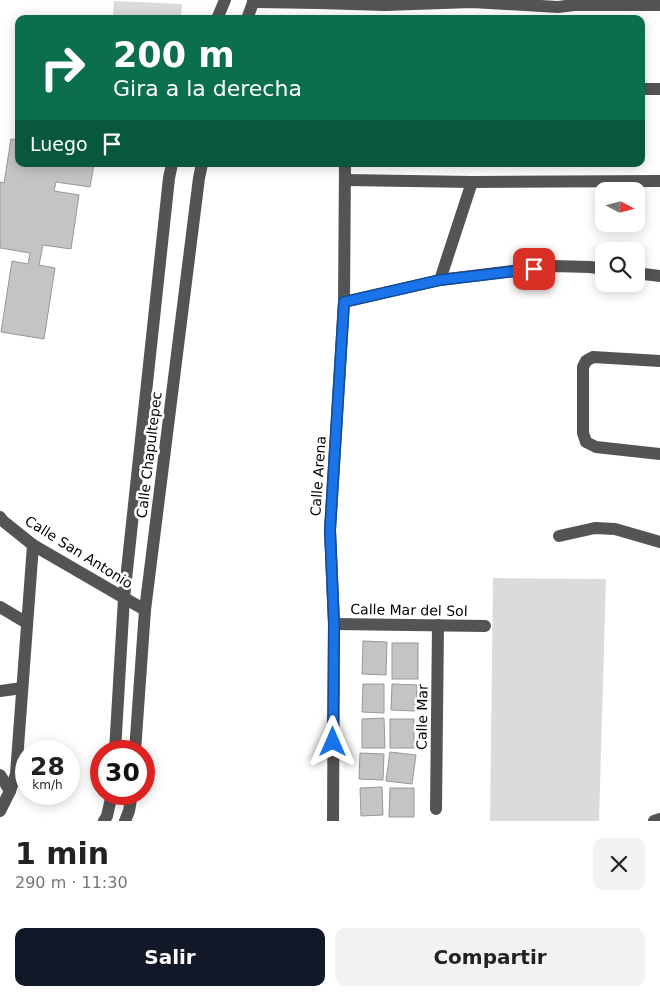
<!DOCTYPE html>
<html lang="es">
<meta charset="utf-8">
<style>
body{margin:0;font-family:"DejaVu Sans",sans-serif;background:#f2f2f2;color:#222;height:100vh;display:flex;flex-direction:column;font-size:19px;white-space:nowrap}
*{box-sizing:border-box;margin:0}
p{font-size:16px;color:#767676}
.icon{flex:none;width:28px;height:28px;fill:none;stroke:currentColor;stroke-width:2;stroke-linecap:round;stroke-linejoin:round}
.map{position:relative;height:821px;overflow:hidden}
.sheet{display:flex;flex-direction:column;background:#fff;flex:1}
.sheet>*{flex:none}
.banner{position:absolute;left:15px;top:15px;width:630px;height:152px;border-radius:10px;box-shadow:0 2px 12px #0003;background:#0b6e4f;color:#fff;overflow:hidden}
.needle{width:32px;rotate:97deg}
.buttons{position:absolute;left:595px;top:182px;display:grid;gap:10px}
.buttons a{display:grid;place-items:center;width:50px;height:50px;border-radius:10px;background:#fff;box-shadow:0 2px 12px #0003;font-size:25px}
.speed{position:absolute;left:15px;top:740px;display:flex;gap:10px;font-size:25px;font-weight:700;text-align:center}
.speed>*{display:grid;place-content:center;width:65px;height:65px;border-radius:50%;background:#fff;box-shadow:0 2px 12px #0003;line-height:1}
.speed small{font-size:12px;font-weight:400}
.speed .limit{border:8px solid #d22;background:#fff;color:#111}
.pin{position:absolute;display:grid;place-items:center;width:42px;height:42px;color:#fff;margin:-21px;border-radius:10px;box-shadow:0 2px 8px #0006}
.me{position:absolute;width:55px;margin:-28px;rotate:0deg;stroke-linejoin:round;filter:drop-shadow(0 0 4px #0008)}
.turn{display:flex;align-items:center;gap:18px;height:105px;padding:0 15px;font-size:22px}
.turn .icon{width:65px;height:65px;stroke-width:2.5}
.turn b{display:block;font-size:35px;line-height:42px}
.then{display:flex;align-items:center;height:48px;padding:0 15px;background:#0003;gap:10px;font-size:19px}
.round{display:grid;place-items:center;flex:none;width:52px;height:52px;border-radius:10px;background:#f2f2f2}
.head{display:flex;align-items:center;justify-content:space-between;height:85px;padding:0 15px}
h1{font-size:30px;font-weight:600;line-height:38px}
.primary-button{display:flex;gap:10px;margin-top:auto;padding:10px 15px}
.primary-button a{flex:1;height:58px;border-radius:10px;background:#111827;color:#fff;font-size:20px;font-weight:600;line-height:58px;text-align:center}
.primary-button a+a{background:#f2f2f2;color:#222}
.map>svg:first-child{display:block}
</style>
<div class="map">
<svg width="660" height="821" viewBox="0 0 660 821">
<rect width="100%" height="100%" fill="#fff"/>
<g fill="#dbdbdb">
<path d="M114 1 182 4 181 19H113Z"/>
<path d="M493 578 606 579 599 821H490Z"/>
</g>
<g fill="#c4c4c4" stroke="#989898">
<path d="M11 139 19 140V164H94L90 187 56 182 54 191 79 195 71 249 43 245 39 265 55 268 44 339 1 332 12 261 28 264 30 253 0 248V182L4 183Z"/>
<path d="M363 641 387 642 386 675 362 674Z"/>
<rect x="392" y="643" width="26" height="36"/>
<path d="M363 684H384V713L362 712Z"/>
<path d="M392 684 417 685 416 711 391 710Z"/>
<path d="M384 718 385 748H362V719Z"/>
<rect x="390" y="719" width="24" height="29"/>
<path d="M390 752 416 755 412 784 386 781Z"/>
<path d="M360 753 384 754 383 780 359 779Z"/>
<path d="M382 787 383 815 361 816 360 788Z"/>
<path d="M390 788H414V817H389Z"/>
</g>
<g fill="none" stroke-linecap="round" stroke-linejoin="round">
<g stroke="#545454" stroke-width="12">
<path d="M253 2 318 3 385 5 472 2 558 7 574 5H660"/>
<path d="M217 19 225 0"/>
<path d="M247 19 254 0"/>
<path d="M641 89H660"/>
<path d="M345 180 472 182 660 181"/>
<path d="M636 273 660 276"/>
<path d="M440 280 472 182"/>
<path d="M344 302 440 280 553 266 590 267 604 269"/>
<path d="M660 361 593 357 586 361 583 367V433L586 442 596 447 660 454"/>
<path d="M0 517 3 521 33 545 145 610"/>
<path d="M559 536 595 528 615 529 660 542"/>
<path d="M0 607 27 623"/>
<path d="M334 624 485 626"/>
<path d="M0 691 22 688"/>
<path d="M115 751 124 598 169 178 172 164"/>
<path d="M135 751 145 610 199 178 202 164"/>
<path d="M0 775 10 791"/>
<path d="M436 809 438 625"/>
<path d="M0 811 10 791 16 774 33 545"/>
<path d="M104 821 107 816 112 794"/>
<path d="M125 821 129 811 132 794"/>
<path d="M333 821 334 624 330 530 344 302 345 164"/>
<path d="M654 821 660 819"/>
</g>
</g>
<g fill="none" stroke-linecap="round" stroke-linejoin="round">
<defs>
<path id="route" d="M333 742 334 624 330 530 344 302 440 280 534 269"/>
</defs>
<use href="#route" stroke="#114b97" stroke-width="12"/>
<use href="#route" stroke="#1a73e8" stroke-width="9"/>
</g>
<g text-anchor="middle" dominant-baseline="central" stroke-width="5" stroke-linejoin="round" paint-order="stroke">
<g font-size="14" fill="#000" stroke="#fff">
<text transform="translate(149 455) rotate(-83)">Calle Chapultepec</text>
<text transform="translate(318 476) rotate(-86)">Calle Arena</text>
<text transform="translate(79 552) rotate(32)">Calle San Antonio</text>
<text transform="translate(409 610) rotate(1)">Calle Mar del Sol</text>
<text transform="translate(422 717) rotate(-89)">Calle Mar</text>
</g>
</g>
</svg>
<div class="buttons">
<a><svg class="needle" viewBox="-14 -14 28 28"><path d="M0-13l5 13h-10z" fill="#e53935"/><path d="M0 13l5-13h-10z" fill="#767676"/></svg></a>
<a><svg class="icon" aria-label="search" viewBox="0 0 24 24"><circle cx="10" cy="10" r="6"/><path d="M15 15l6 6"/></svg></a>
</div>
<div class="speed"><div>28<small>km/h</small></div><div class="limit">30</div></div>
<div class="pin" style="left:534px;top:269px;background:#d93025"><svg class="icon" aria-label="arrive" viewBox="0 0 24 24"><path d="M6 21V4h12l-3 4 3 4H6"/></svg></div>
<svg class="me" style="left:333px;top:742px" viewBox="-20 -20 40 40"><path d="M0-17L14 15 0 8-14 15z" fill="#1a73e8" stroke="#fff" stroke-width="4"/></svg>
<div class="banner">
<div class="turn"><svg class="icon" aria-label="right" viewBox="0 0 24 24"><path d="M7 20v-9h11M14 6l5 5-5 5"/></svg><div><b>200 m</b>Gira a la derecha</div></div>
<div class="then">Luego<svg class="icon" aria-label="arrive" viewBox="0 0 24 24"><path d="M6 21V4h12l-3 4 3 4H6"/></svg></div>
</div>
</div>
<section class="sheet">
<div class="head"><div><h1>1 min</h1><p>290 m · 11:30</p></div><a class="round"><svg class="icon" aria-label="close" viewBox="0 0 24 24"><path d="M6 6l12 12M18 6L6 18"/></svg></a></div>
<div class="primary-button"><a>Salir</a><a>Compartir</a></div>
</section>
